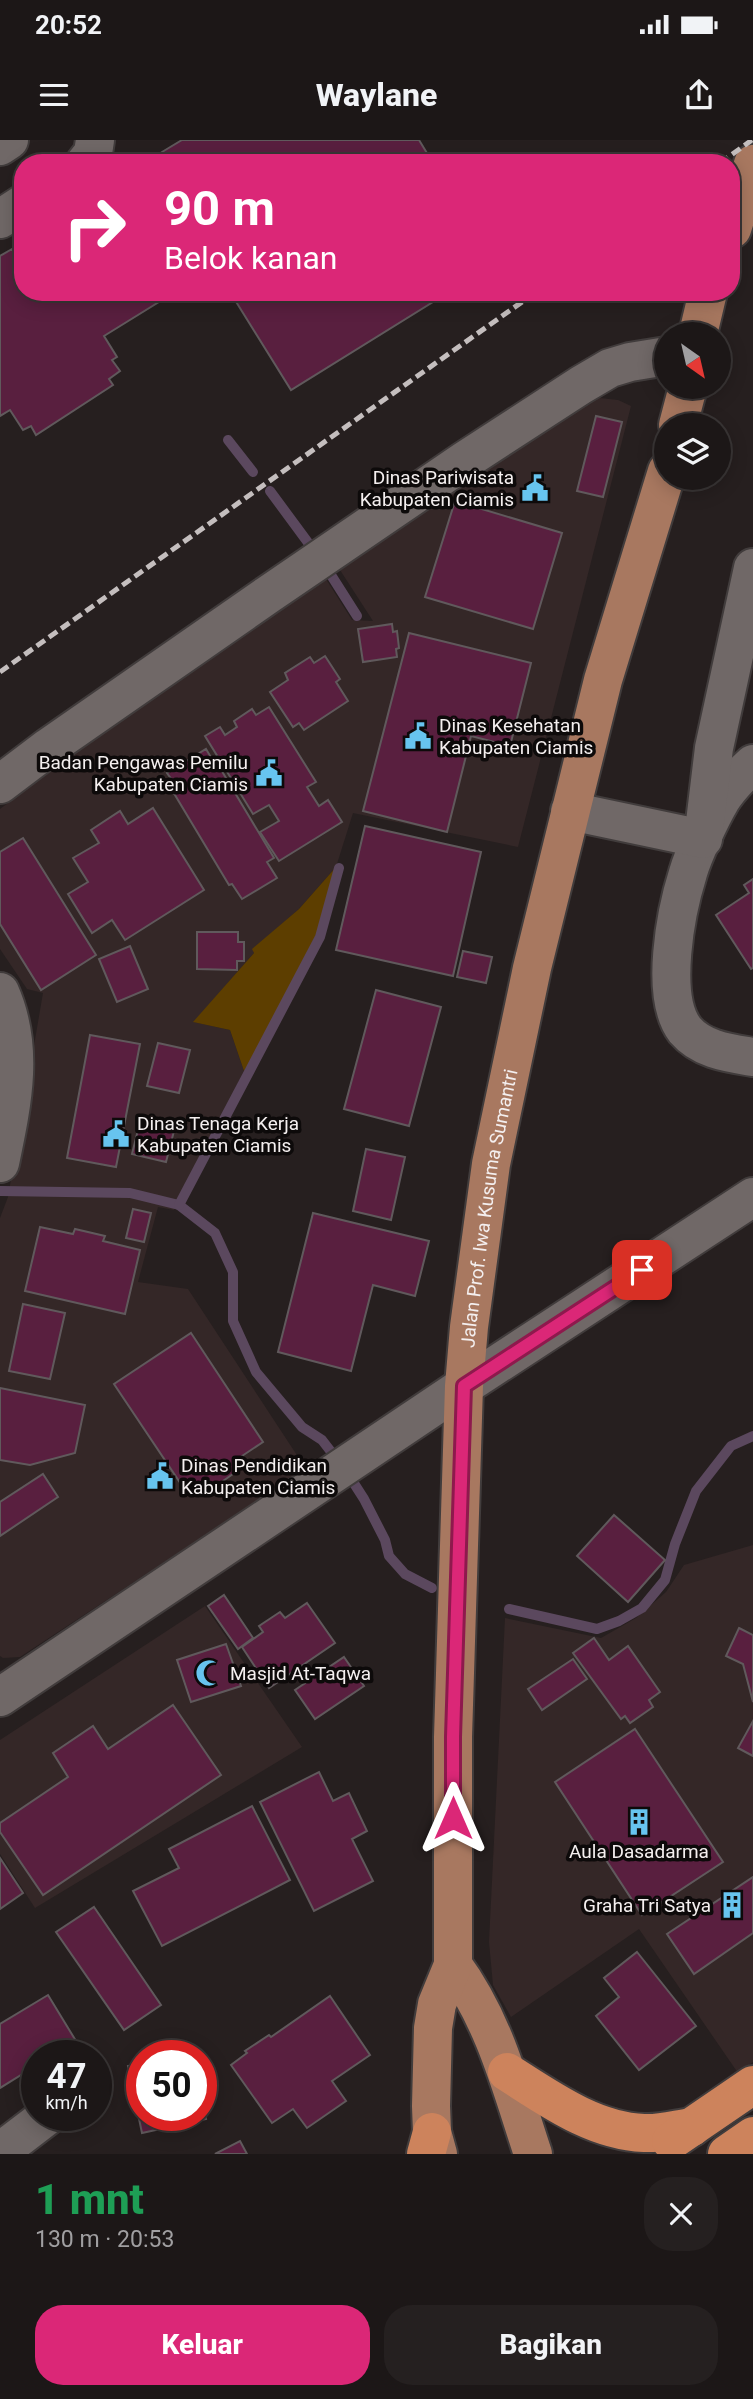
<!DOCTYPE html>
<html lang="id">
<meta charset="utf-8">
<style>
body{margin:0;font-family:Roboto,sans-serif;background:#252020;color:#f1f3f6;height:100vh;display:flex;flex-direction:column;font-size:26px;white-space:nowrap}
*{box-sizing:border-box;margin:0}
p{font-size:23px;color:#a09fa1}
.icon{flex:none;width:38px;height:38px;fill:none;stroke:currentColor;stroke-width:2;stroke-linecap:round;stroke-linejoin:round}
.map{position:relative;height:2014px;overflow:hidden}
.details{display:flex;flex-direction:column;background:#1c1717;flex:1}
.details>*{flex:none}
.hud{position:absolute;left:14px;top:14px;width:726px;height:147px;border-radius:28px;box-shadow:0 4px 18px #0003,0 0 0 2px #3a3636;background:#db2777;color:#fff;overflow:hidden}
.needle{width:46px;rotate:146deg}
.buttons{position:absolute;left:654px;top:182px;display:grid;gap:14px}
.buttons a{display:grid;place-items:center;width:77px;height:77px;border-radius:50%;background:#1c1717;box-shadow:0 4px 18px #0003,0 0 0 2px #3a3636;font-size:35px}
.speed{position:absolute;left:21px;top:1900px;display:flex;gap:14px;font-size:35px;font-weight:700;text-align:center}
.speed>*{display:grid;place-content:center;width:91px;height:91px;border-radius:50%;background:#1c1717;box-shadow:0 4px 18px #0003,0 0 0 2px #3a3636;line-height:1}
.speed small{font-size:18px;font-weight:400}
.speed .limit{border:10px solid #d22;background:#fff;color:#111}
.pin{position:absolute;display:grid;place-items:center;width:60px;height:60px;color:#fff;margin:-30px;border-radius:14px;box-shadow:0 4px 10px #0006}
.me{position:absolute;width:77px;margin:-38px;rotate:0deg;stroke-linejoin:round;filter:drop-shadow(0 0 5px #0008)}
.turn{display:flex;align-items:center;gap:24px;height:147px;padding:0 35px;font-size:32px}
.turn .icon{width:91px;height:91px;stroke-width:2.5}
.turn b{display:block;font-size:49px;line-height:60px}
.round{display:grid;place-items:center;flex:none;width:74px;height:74px;border-radius:28px;background:#252020}
.head{display:flex;align-items:center;justify-content:space-between;height:119px;padding:0 35px}
h1{font-size:42px;font-weight:800;line-height:52px;color:#1e9e55}
.primary-button{display:flex;gap:14px;margin-top:auto;padding:14px 35px}
.primary-button a{flex:1;height:80px;border-radius:28px;background:#db2777;color:#fff;font-size:28px;font-weight:800;line-height:80px;text-align:center}
.primary-button a+a{background:#252020;color:#f1f3f6}
.status{display:flex;justify-content:space-between;align-items:center;height:49px;padding:0 35px;background:#1c1717;direction:ltr}
.status svg{height:19px;fill:currentColor}
header{display:flex;justify-content:space-between;align-items:center;height:91px;padding:0 35px;background:#1c1717;font-size:32px;font-weight:800}
.map>svg:first-child{display:block}
</style>
<div class="status"><b>20:52</b><svg viewBox="0 0 49 12"><path d="M0 12V9h3v3zM5 12V6h3v6zM10 12V3h3v9zM15 12V0h3v12zM26 1h20v11H26zM47 4h2v5h-2z"/></svg></div>
<header><svg class="icon" aria-label="menu" viewBox="0 0 24 24"><path d="M4 6h16M4 12h16M4 18h16"/></svg>Waylane<svg class="icon" aria-label="share" viewBox="0 0 24 24"><path d="M12 15V3M7 8l5-5 5 5M5 13v7h14v-7"/></svg></header>
<div class="map">
<svg width="753" height="2014" viewBox="0 0 753 2014">
<rect width="100%" height="100%" fill="#261f1f"/>
<g fill="#342727">
<path d="M600 258 618 260 631 266 518 707 353 673 336 727 299 769 253 809 254 813 194 882 230 890 244 931 174 1070 158 1067 138 1142 188 1149 306 1329 20 1517 3 1518 0 1516V1078L8 1057 43 853 27 849 0 809V669L115 583 326 439 352 480 373 481 340 430 590 259Z"/>
<path d="M753 1405V1922L738 1933 639 1789 511 1877 493 1845 489 1802 505 1478 601 1498 636 1478 666 1452 684 1425Z"/>
<path d="M205 1466 302 1607 35 1768 0 1714V1600Z"/>
</g>
<path fill="#5d3e00" d="M336 727 318 791 259 907 244 931 230 890 193 882 254 813 252 809 299 769Z"/>
<g fill="none" stroke-linecap="round" stroke-linejoin="round">
<g stroke="#5b485e" stroke-width="10">
<path d="M228 300 253 332"/>
<path d="M270 351 315 412"/>
<path d="M324 424 357 476"/>
<path d="M0 1051 130 1053 179 1065 215 1093 233 1132V1181L256 1232 302 1287 322 1300 339 1322"/>
<path d="M179 1065 320 797 339 728"/>
<path d="M348 1334 364 1359 385 1400 389 1416 405 1434 432 1448"/>
<path d="M509 1469 597 1489 619 1481 642 1468 665 1440 675 1404 696 1351 731 1306 753 1296"/>
</g>
</g>
<g fill="#591f3f" stroke="#60595c" stroke-width="2">
<path d="M182 0H419L433 23H168L162 12Z"/>
<path d="M12 109 23 127V152H175L104 196 117 217 112 220 120 231 109 239 113 245 36 295 31 286 23 290 10 270 0 276V116Z"/>
<path d="M230 152H449L291 250Z"/>
<path d="M596 276 622 282 603 357 577 351Z"/>
<path d="M455 361 562 393 533 489 425 457Z"/>
<path d="M392 484 393 492 397 491 399 508 396 509 397 517 363 522 358 489Z"/>
<path d="M409 493 531 523 510 606 471 596 447 692 363 671Z"/>
<path d="M325 516 340 539 336 542 348 561 304 590 299 583 293 587 270 552 288 540 285 533 310 517 314 523Z"/>
<path d="M269 567 316 642 307 647 319 666 328 660 342 682 279 721 260 692 279 681 269 665 253 674 205 596 220 587 225 595 237 587 234 581 252 569 256 575Z"/>
<path d="M206 609 215 624 217 623 274 718 267 722 277 738 242 759 232 744 229 745 172 650 177 647 167 633Z"/>
<path d="M153 668 204 750 125 800 112 780 92 793 68 754 88 742 73 718 99 703 91 690 120 671 128 684Z"/>
<path d="M365 686 481 712 453 836 336 810Z"/>
<path d="M23 698 96 815 41 850 0 784V712Z"/>
<path d="M753 739V828L751 829 716 775 749 753 744 745Z"/>
<path d="M197 792H238V802H244V821H237V830L197 829Z"/>
<path d="M130 806 148 849 117 862 99 819Z"/>
<path d="M463 811 492 817 486 843 457 837Z"/>
<path d="M376 850 441 867 409 986 344 969Z"/>
<path d="M90 895 140 904 116 1027 67 1018Z"/>
<path d="M158 903 190 910 179 953 147 946Z"/>
<path d="M141 978 175 987 166 1022 132 1014Z"/>
<path d="M366 1009 405 1017 391 1080 353 1071Z"/>
<path d="M133 1069 151 1073 144 1102 126 1098Z"/>
<path d="M313 1073 429 1101 415 1156 373 1145 351 1231 278 1212Z"/>
<path d="M40 1087 73 1094 75 1089 105 1096 103 1101 140 1110 125 1174 25 1151Z"/>
<path d="M23 1164 65 1173 50 1239 9 1231Z"/>
<path d="M191 1193 263 1302 242 1316 247 1324 213 1348 208 1339 187 1353 114 1244Z"/>
<path d="M0 1248 85 1265 75 1313 30 1325 0 1320Z"/>
<path d="M43 1334 58 1357 0 1396V1362Z"/>
<path d="M614 1375 665 1420 628 1462 577 1416Z"/>
<path d="M224 1455 253 1498 238 1509 208 1466Z"/>
<path d="M307 1463 335 1503 269 1548 242 1507 263 1492 259 1486 280 1472 285 1478Z"/>
<path d="M739 1488 753 1495V1562L743 1524 726 1516Z"/>
<path d="M594 1498 609 1520 628 1506 660 1552 649 1560 653 1567 630 1583 625 1576 621 1579 573 1513Z"/>
<path d="M226 1504 241 1546 191 1562 177 1520Z"/>
<path d="M344 1517 364 1546 315 1579 295 1550Z"/>
<path d="M573 1519 587 1539 542 1570 528 1549Z"/>
<path d="M173 1565 221 1635 43 1755 0 1692V1683L68 1637 53 1613 93 1586 108 1609Z"/>
<path d="M753 1581V1616L738 1608Z"/>
<path d="M635 1589 723 1722 642 1775 555 1642Z"/>
<path d="M319 1632 333 1661 349 1653 367 1691 352 1699 373 1741 314 1771 260 1662Z"/>
<path d="M252 1666 290 1740 162 1806 133 1751 179 1728 169 1709Z"/>
<path d="M0 1718 23 1753 0 1769Z"/>
<path d="M753 1737V1793L694 1834 667 1794Z"/>
<path d="M94 1767 161 1865 124 1890 56 1792Z"/>
<path d="M637 1812 696 1886 639 1930 596 1876 619 1857 604 1838Z"/>
<path d="M48 1855 76 1901 51 1916H37V1925L0 1948V1884Z"/>
<path d="M330 1856 370 1915 332 1941 346 1961 307 1988 293 1969 272 1983 231 1925 247 1913 245 1911 269 1895 271 1897Z"/>
<path d="M142 1923V1976H201V1957L206 1979 142 1993 128 1926Z"/>
<path d="M240 2001 247 2014H215Z"/>
</g>
<g fill="none" stroke-linecap="round" stroke-linejoin="round">
<defs>
<g id="minor">
<path d="M0 6 9 0"/>
<path d="M85 23 93 13 95 0"/>
<path d="M0 79 23 64"/>
<path d="M753 624C741 635 730 646 721 660 711 677 693 715 688 733 676 771 659 856 685 890 702 910 729 913 753 917"/>
<path d="M0 644 49 607 269 454 464 321 581 245 610 228 630 222 667 216"/>
<path d="M570 671 703 699 714 608 753 428"/>
<path d="M0 852C25 908 12 965 0 1023"/>
<path d="M0 1557 464 1246 753 1057"/>
<path d="M0 2012 47 1976"/>
</g>
<g id="major">
<path d="M732 89 753 24"/>
<path d="M698 194 708 152"/>
<path d="M678 285 688 247"/>
<path d="M453 1825C495 1882 511 1948 533 2014"/>
<path id="s1" d="M438 2014 432 1992 431 1966 433 1888 437 1864 453 1825V1597L464 1246 469 1187 491 1024 532 828 603 540 667 331"/>
</g>
<g id="highway">
<path d="M507 1932C548 1958 593 1991 644 1993 659 1994 677 1989 692 1987"/>
<path d="M671 2001 753 1945"/>
<path d="M426 2014 432 1992"/>
<path d="M727 2014 753 1996"/>
</g>
</defs>
<use href="#minor" stroke="#413c3c" stroke-width="42"/>
<use href="#major" stroke="#413c3c" stroke-width="42"/>
<use href="#highway" stroke="#413c3c" stroke-width="42"/>
<use href="#minor" stroke="#706867" stroke-width="38"/>
<use href="#major" stroke="#a87860" stroke-width="38"/>
<use href="#highway" stroke="#cd835c" stroke-width="38"/>
<g stroke="#c4bebe" stroke-width="5" stroke-dasharray="10 5" stroke-linecap="butt">
<path d="M720 23 752 0"/>
<path d="M0 532 536 152"/>
</g>
</g>
<g fill="none" stroke-linecap="round" stroke-linejoin="round">
<defs>
<path id="route" d="M453 1678V1597L464 1246 642 1130"/>
</defs>
<use href="#route" stroke="#8e194d" stroke-width="18"/>
<use href="#route" stroke="#db2777" stroke-width="12"/>
</g>
<defs>
<symbol id="civic-bare" viewBox="-9 -9 18 18"><path d="M-.6-6.5H3V-4.5H.6V-3L4-1V1h2V6H-6V1h2V-1L-.6-3ZM-1.2 2.5V6h2.4V2.5Z" fill="#67c4ef" stroke="#0d0a0a" stroke-width="2.5" paint-order="stroke"/></symbol>
<symbol id="mosque-bare" viewBox="-9 -9 18 18"><path d="M3.5-4.9A6 6 0 1 0 3.5 4.9A5 5 0 1 1 3.5-4.9Z" fill="#67c4ef" stroke="#0d0a0a" stroke-width="2.5" paint-order="stroke"/></symbol>
<symbol id="building-bare" viewBox="-9 -9 18 18"><path d="M-4-6H4V6H1V3H-1V6H-4ZM-2.5-4.3h1.7v1.8h-1.7ZM.8-4.3h1.7v1.8H.8ZM-2.5-1h1.7V.8h-1.7ZM.8-1h1.7V.8H.8Z" fill="#67c4ef" stroke="#0d0a0a" stroke-width="2.5" paint-order="stroke"/></symbol>
</defs>
<g fill-rule="evenodd">
<use href="#civic-bare" x="516" y="329" width="38" height="38"/>
<use href="#civic-bare" x="399" y="577" width="38" height="38"/>
<use href="#civic-bare" x="250" y="614" width="38" height="38"/>
<use href="#civic-bare" x="97" y="975" width="38" height="38"/>
<use href="#civic-bare" x="141" y="1317" width="38" height="38"/>
<use href="#mosque-bare" x="190" y="1514" width="38" height="38"/>
<use href="#building-bare" x="620" y="1663" width="38" height="38"/>
<use href="#building-bare" x="713" y="1746" width="38" height="38"/>
</g>
<g text-anchor="middle" dominant-baseline="central" stroke-width="7" stroke-linejoin="round" paint-order="stroke">
<g font-size="19" fill="#f4efef" stroke="#0d0a0a" text-anchor="start">
<text x="514" y="337" text-anchor="end">Dinas Pariwisata<tspan x="514" dy="22">Kabupaten Ciamis</tspan></text>
<text x="439" y="585">Dinas Kesehatan<tspan x="439" dy="22">Kabupaten Ciamis</tspan></text>
<text x="248" y="622" text-anchor="end">Badan Pengawas Pemilu<tspan x="248" dy="22">Kabupaten Ciamis</tspan></text>
<text x="137" y="983">Dinas Tenaga Kerja<tspan x="137" dy="22">Kabupaten Ciamis</tspan></text>
<text x="181" y="1325">Dinas Pendidikan<tspan x="181" dy="22">Kabupaten Ciamis</tspan></text>
<text x="230" y="1533">Masjid At-Taqwa</text>
<text x="639" y="1711" text-anchor="middle">Aula Dasadarma</text>
<text x="711" y="1765" text-anchor="end">Graha Tri Satya</text>
</g>
<g font-size="19" fill="#f4efef" stroke="#0d0a0a">
<text stroke="none"><textPath href="#s1" startOffset="952">Jalan Prof. Iwa Kusuma Sumantri</textPath></text>
</g>
</g>
</svg>
<div class="buttons">
<a><svg class="needle" viewBox="-14 -14 28 28"><path d="M0-13l5 13h-10z" fill="#e53935"/><path d="M0 13l5-13h-10z" fill="#a09fa1"/></svg></a>
<a><svg class="icon" aria-label="layers" viewBox="0 0 24 24"><path d="M12 4l9 5-9 5-9-5zM3 14l9 5 9-5"/></svg></a>
</div>
<div class="speed"><div>47<small>km/h</small></div><div class="limit">50</div></div>
<div class="pin" style="left:642px;top:1130px;background:#d93025"><svg class="icon" aria-label="arrive" viewBox="0 0 24 24"><path d="M6 21V4h12l-3 4 3 4H6"/></svg></div>
<svg class="me" style="left:453px;top:1678px" viewBox="-20 -20 40 40"><path d="M0-17L14 15 0 8-14 15z" fill="#db2777" stroke="#fff" stroke-width="4"/></svg>
<div class="hud">
<div class="turn"><svg class="icon" aria-label="right" viewBox="0 0 24 24"><path d="M7 20v-9h11M14 6l5 5-5 5"/></svg><div><b>90 m</b>Belok kanan</div></div>
</div>
</div>
<section class="details">
<div class="head"><div><h1>1 mnt</h1><p>130 m · 20:53</p></div><a class="round"><svg class="icon" aria-label="close" viewBox="0 0 24 24"><path d="M6 6l12 12M18 6L6 18"/></svg></a></div>
<div class="primary-button"><a>Keluar</a><a>Bagikan</a></div>
</section>
